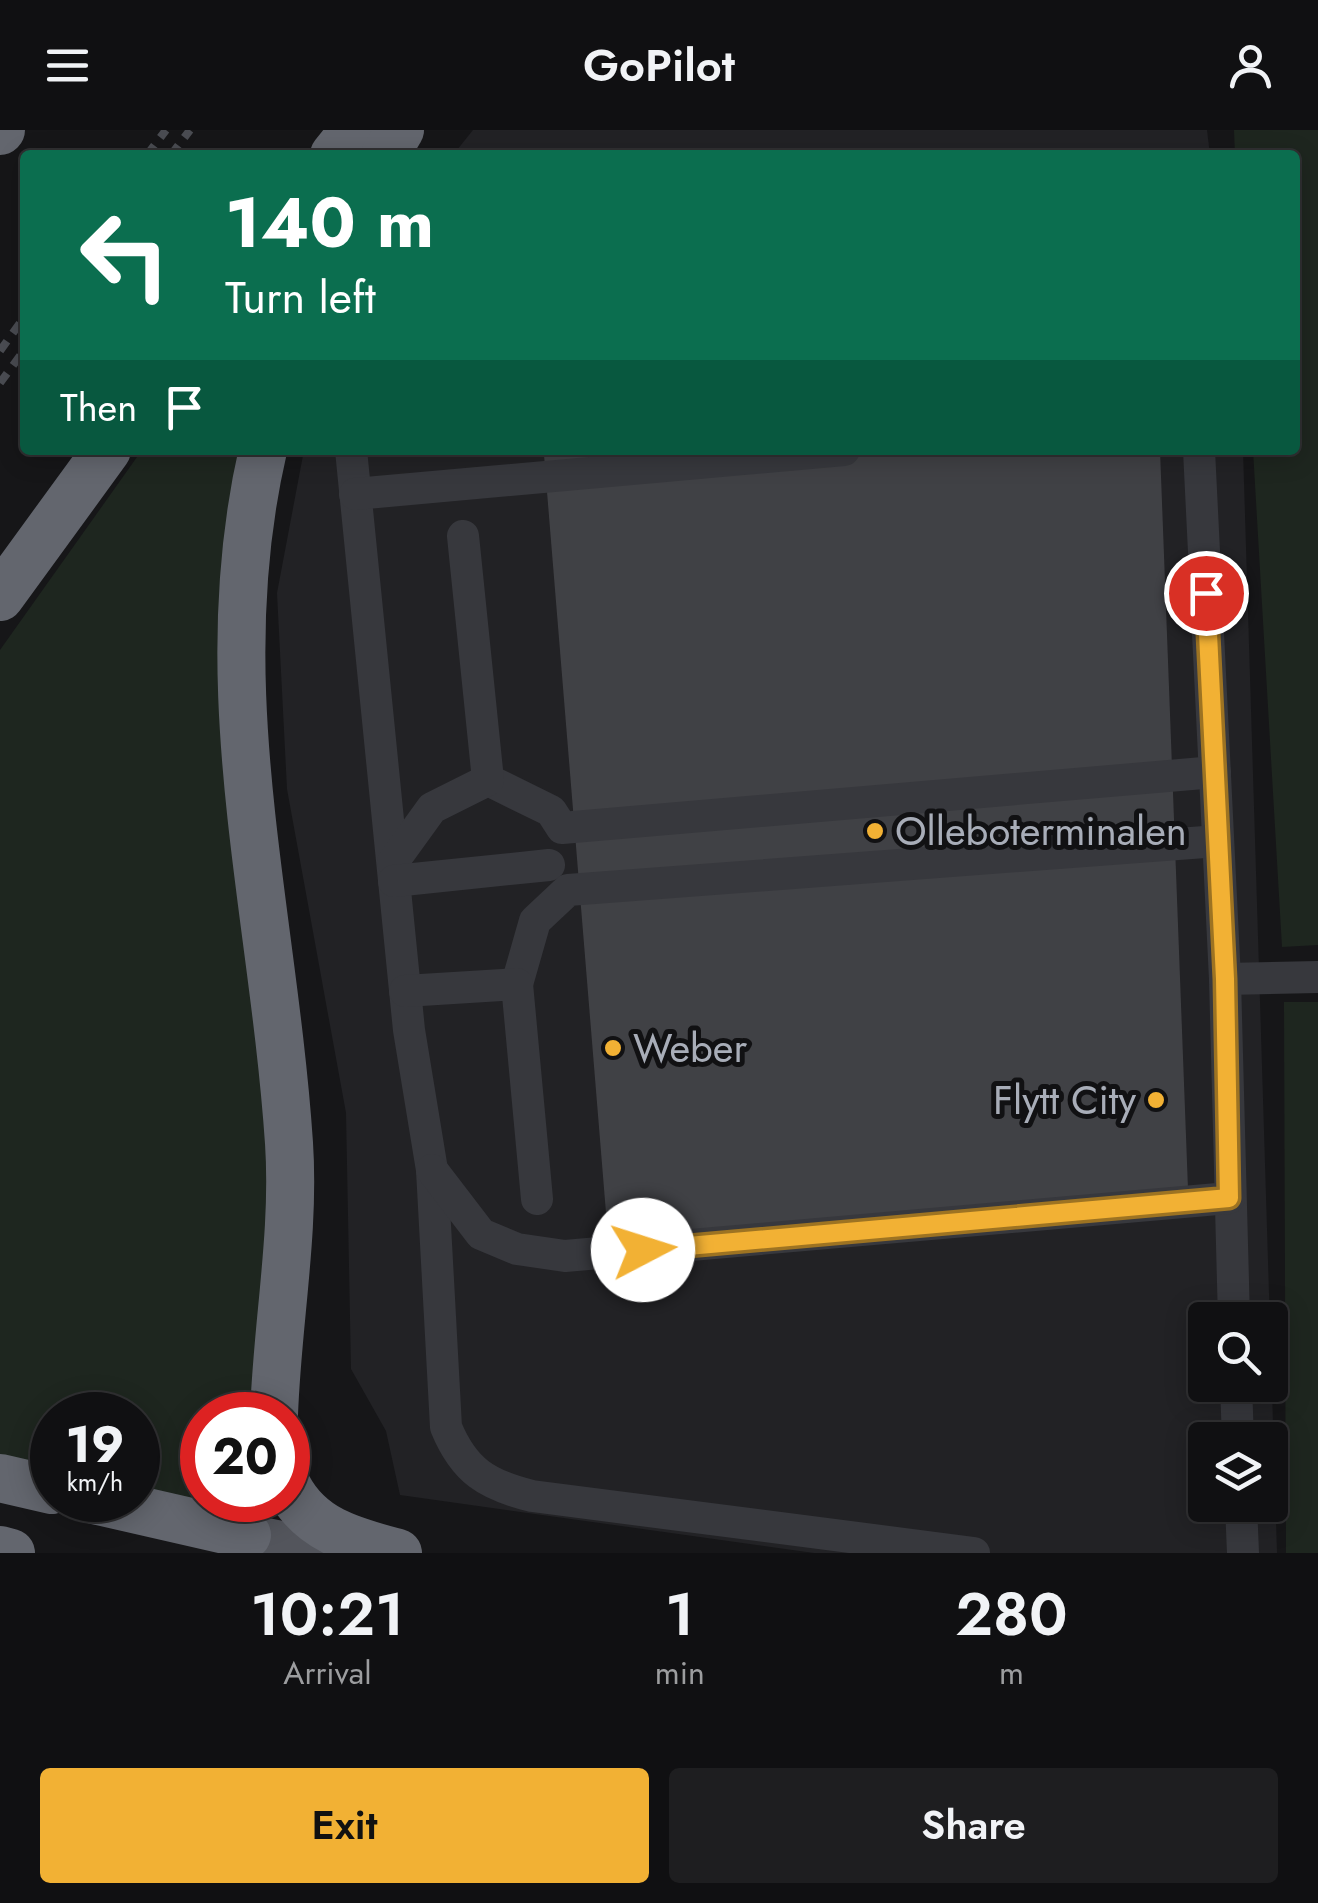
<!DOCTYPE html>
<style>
body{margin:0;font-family:Jost,sans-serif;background:#1e1e20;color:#f1f3f6;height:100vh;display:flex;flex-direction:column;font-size:38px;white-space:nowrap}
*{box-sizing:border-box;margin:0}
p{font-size:32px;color:#9c9d9f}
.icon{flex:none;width:55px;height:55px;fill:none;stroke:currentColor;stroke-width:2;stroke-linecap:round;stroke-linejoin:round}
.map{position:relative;height:1423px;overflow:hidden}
.details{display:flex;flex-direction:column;background:#101012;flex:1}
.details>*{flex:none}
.guide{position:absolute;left:20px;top:20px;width:1280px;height:305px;border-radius:10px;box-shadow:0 5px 25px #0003,0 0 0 2px #303032;background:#0b6e4f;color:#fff;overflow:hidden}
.controls{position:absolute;left:1188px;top:1172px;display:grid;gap:20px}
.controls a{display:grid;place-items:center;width:100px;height:100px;border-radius:10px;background:#101012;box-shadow:0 5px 25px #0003,0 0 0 2px #303032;font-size:50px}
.speed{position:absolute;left:30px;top:1262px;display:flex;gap:20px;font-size:50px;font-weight:700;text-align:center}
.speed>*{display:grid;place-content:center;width:130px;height:130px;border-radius:50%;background:#101012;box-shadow:0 5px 25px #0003,0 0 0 2px #303032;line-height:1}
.speed small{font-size:25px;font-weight:400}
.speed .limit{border:15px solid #d22;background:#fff;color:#111}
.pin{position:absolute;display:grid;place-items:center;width:85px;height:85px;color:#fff;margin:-42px;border:5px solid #fff;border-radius:50%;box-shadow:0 2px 10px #0007}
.me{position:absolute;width:110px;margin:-55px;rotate:85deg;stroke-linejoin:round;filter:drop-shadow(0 0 8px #0008)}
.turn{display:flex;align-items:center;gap:35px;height:210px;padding:0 40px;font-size:45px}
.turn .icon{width:130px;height:130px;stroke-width:2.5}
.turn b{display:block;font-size:70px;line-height:85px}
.then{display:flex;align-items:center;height:95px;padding:0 40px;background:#0003;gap:20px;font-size:38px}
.eta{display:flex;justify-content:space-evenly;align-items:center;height:170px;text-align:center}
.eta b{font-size:60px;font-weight:600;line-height:70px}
.primary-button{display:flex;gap:20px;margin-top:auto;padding:20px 40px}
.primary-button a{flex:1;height:115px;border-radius:10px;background:#f2b134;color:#111;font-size:40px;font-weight:600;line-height:115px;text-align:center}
.primary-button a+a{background:#1e1e20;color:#f1f3f6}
header{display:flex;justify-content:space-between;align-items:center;height:130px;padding:0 40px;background:#101012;font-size:45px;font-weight:600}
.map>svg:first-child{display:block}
</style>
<header><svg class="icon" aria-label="menu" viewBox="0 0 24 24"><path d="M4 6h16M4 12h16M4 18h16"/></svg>GoPilot<svg class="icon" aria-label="person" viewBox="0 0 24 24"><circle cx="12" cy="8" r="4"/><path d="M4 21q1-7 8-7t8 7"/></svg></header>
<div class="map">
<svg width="1318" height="1423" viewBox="0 0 1318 1423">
<rect width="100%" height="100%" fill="#161618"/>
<g fill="#222225" fill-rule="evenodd">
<path d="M473 0H1207L1210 25H453Z"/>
<path d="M304 320H1243L1277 1423H814L400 1365 386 1301 351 1239 346 983 287 659 277 463ZM1205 1190H1270V1255H1205ZM1205 1310H1270V1375H1205Z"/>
</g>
<g fill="#1e261f">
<path d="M1234 0H1318V815L1282 817 1253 320H1295V25H1235Z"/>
<path d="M142 320H248L278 1066 252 1285H202V1370H235L232 1378 138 1363V1285H52V1342L0 1329V520Z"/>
<path d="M1284 872H1318V1423H1286Z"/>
</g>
<path fill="#404145" d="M599 320H1160L1188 1059 608 1107 544 325Z"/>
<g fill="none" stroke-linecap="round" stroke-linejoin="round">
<g stroke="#37383d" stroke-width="32">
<path d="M351 320 409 900 432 1040 446 1297C464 1341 487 1355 532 1366L974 1423"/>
<path d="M1199 320 1225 849 1234 1190"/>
<path d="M355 364 844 320"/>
<path d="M488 650 551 681 562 698 1215 642"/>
<path d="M393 732 432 678 488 650 463 406"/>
<path d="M394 751 549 735"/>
<path d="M1225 849 1318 847"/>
<path d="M517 854 535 791 568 760 1218 711"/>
<path d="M405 861 517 854 537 1069"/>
<path d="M432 1040 481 1104 517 1119 565 1126 1229 1068"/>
<path d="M1236 1255 1238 1310"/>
<path d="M1241 1375 1243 1423"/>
<path d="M245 1423 252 1370"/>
</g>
<path stroke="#53555c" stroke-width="42" d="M247 1405 335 1423"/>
<g stroke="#63666e" stroke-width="48">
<path d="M0 1 1 0"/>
<path d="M334 25 354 0"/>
<path d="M385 25 400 0"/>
<path d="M263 320C208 557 273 777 289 1013 295 1104 277 1194 274 1285"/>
<path d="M0 467 107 320"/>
<path d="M0 1348 52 1360"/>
<path d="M288 1357C311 1401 354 1411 398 1423"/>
<path d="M94 1370 247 1405"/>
<path d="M0 1420 11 1423"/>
</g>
<g stroke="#4a4c52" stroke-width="8" stroke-dasharray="12 10" stroke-linecap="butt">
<path d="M147 25 166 0"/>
<path d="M171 25 190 0"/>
<path d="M0 221 25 186"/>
<path d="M0 253 25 219"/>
</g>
</g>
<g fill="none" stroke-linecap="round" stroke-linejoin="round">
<defs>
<path id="route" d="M643 1120 1229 1068 1225 849 1206 463"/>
</defs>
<use href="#route" stroke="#9d7322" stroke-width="25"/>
<use href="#route" stroke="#f2b134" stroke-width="18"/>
</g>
<g fill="#f2b134" stroke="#111113" stroke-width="4">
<circle cx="875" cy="701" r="10"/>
<circle cx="613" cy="918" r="10"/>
<circle cx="1156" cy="970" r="10"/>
</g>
<g text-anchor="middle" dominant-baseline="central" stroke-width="10" stroke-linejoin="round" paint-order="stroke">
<g font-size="40" fill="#a8adb8" stroke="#111113" text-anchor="start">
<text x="895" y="701">Olleboterminalen</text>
<text x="633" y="918">Weber</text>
<text x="1136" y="970" text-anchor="end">Flytt City</text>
</g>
</g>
</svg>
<div class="controls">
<a><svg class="icon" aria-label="search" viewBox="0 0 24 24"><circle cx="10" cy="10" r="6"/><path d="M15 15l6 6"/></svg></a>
<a><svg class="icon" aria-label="layers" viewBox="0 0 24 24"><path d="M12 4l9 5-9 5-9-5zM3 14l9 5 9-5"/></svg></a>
</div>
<div class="speed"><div>19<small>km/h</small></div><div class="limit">20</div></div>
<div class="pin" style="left:1206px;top:463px;background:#d93025"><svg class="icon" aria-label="arrive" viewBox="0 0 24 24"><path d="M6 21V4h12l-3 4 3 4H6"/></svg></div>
<svg class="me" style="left:643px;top:1120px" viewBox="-20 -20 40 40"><circle r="19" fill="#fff"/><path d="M0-13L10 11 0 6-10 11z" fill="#f2b134"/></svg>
<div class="guide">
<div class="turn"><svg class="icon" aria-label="left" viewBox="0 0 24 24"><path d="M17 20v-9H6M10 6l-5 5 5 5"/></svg><div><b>140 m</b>Turn left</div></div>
<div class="then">Then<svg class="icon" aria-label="arrive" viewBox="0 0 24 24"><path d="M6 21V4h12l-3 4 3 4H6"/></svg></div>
</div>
</div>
<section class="details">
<div class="eta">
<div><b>10:21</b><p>Arrival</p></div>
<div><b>1</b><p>min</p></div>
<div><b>280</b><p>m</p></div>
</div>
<div class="primary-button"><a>Exit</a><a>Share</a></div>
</section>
